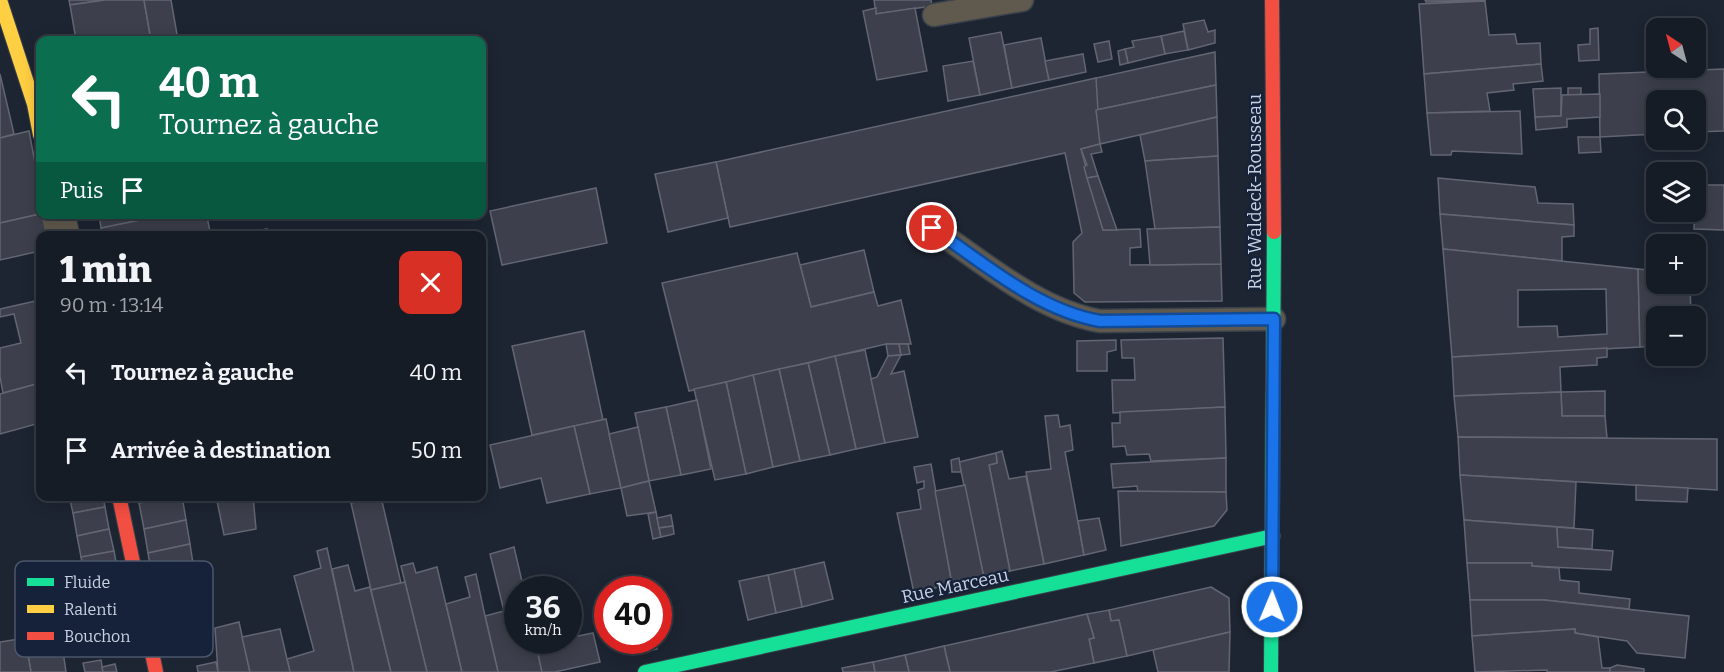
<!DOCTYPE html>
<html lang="fr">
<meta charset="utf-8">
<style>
body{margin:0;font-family:Bitter,serif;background:#1f252e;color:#f1f3f6;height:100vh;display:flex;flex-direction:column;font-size:22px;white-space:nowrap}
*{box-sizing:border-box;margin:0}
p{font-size:20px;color:#9ea1a7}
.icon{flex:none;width:33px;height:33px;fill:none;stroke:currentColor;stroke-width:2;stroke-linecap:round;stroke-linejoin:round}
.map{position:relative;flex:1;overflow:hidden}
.details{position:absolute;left:36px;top:231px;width:450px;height:270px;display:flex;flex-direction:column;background:#161c26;border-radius:12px;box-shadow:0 3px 15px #0003,0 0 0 2px #353a43}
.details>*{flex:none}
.guide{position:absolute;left:36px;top:36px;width:450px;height:183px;border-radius:12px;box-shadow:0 3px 15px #0003,0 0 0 2px #353a43;background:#0b6e4f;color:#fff;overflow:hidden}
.needle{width:39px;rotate:324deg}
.tools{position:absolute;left:1646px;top:18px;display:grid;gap:12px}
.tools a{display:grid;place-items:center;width:60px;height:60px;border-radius:12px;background:#161c26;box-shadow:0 3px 15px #0003,0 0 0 2px #353a43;font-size:30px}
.speed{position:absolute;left:504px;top:576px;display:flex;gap:12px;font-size:30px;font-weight:700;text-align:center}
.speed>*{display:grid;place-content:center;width:78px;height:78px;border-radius:50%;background:#161c26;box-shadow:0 3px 15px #0003,0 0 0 2px #353a43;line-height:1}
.speed small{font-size:15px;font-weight:400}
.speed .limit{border:9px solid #d22;background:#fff;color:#111}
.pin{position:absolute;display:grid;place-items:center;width:51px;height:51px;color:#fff;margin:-26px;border:3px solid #fff;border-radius:50%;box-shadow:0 2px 6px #0007}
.me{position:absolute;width:66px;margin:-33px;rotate:1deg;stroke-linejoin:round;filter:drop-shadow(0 0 4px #0008)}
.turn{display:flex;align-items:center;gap:21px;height:126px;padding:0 24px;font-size:27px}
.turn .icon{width:78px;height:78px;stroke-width:2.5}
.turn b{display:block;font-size:42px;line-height:51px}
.then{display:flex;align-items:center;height:57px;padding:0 24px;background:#0003;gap:12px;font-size:22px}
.round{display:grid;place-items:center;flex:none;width:63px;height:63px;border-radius:12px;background:#1f252e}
.headline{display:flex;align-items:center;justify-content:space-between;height:102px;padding:0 24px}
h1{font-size:36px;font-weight:800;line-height:45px}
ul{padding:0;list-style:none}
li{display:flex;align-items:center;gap:18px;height:78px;padding:0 24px}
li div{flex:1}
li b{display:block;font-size:22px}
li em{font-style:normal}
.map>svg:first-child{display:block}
</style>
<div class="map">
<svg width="1724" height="672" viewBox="0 0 1724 672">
<rect width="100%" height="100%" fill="#1d2532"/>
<g fill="#3d404c" stroke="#636672" stroke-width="1.5" fill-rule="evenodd">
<path d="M69 0H105L70 5Z"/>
<path d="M105 0H144L151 40H76L70 5Z"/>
<path d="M144 0H171L178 40H151Z"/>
<path d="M874 0H931L932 6 876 14Z"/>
<path d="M1425 0H1485V1L1426 2Z"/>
<path d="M1485 1 1489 35 1515 34 1517 44 1540 43 1541 64 1424 74 1419 4Z"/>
<path d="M876 8V14L915 8 927 71 877 80 863 11Z"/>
<path d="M1204 20 1208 32 1215 30V43L1188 50 1183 24Z"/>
<path d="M1598 28 1599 60 1579 61 1578 45 1590 44V29Z"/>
<path d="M1184 31 1188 50 1165 54 1161 36Z"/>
<path d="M1001 32 1012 88 980 95 969 38Z"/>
<path d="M1161 36 1165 54 1128 63 1125 49 1134 47 1132 41Z"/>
<path d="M1041 38 1049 80 1012 88 1004 45Z"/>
<path d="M1109 41 1112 59 1098 62 1094 44Z"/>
<path d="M1125 49 1128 63 1120 65 1118 51Z"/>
<path d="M1215 52 1216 85 1096 110V78Z"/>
<path d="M1083 54 1086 72 1049 80 1045 61Z"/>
<path d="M973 61 980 95 948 101 943 66Z"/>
<path d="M1541 64 1543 81 1513 84 1514 90 1487 93 1490 111 1427 113 1424 74Z"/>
<path d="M1724 69V131L1695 132V100H1656V134L1600 137 1599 74Z"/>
<path d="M0 74 14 134 0 138Z"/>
<path d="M1096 78 1100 144 1081 149 1103 230 1140 229 1141 247 1130 248V265L1221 264 1222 301 1085 302 1074 293 1073 242 1082 233 1065 153 730 227 716 162Z"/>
<path d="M1216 85 1217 117 1100 144 1096 110Z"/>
<path d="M1561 88V116L1535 117 1533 89Z"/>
<rect x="1568" y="88" width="13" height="7"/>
<path d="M1600 94V117L1567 119V127L1536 130 1535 117 1561 116 1562 95Z"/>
<path d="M1520 111 1522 154 1452 151 1451 155H1431L1427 113Z"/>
<path d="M1217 117 1218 156 1145 161 1140 135Z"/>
<path d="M29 131 40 189V214L0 223V138Z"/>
<path d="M1578 137H1600L1601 152 1579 153Z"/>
<path d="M1100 144 1102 152 1091 154 1098 176 1087 178 1084 167 1087 165 1081 149Z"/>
<path d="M1218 156 1220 227 1155 229 1145 161Z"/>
<path d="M716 162 728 218 668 232 655 174Z"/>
<path d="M1098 176 1117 230H1103L1087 178Z"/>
<path d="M1438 178 1535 187 1538 203 1573 204 1574 225 1440 214Z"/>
<path d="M1696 185H1724V230L1694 229Z"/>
<path d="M596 188 607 243 502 265 490 211Z"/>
<path d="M40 214H46L50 236H40V251L0 260V223Z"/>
<path d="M99 214H170L101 228Z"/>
<path d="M170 214 218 215 207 217 211 236H103L101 228Z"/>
<path d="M1440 214 1574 225V236L1562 237V261L1443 249Z"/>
<path d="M1220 227 1221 264 1150 265 1147 229Z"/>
<path d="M267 229 268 236H252L251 232Z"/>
<path d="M1443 249 1638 269 1640 347 1452 357ZM1606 289 1607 334 1558 337 1557 326 1518 327V290Z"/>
<path d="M864 250 874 292 811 307 800 265Z"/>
<path d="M797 253 811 307 874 292 878 306 901 300 911 344H886L689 391 662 283Z"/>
<path d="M1638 269 1656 271V284H1690L1691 316H1656V346L1640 347Z"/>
<path d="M40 300V383L3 393 0 377V348L21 343 14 314 0 317V309Z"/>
<path d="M584 331 603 420 532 435 512 346Z"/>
<path d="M1223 338 1225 407 1113 413 1112 380H1135L1134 358H1122L1121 340Z"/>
<path d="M1116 340V350L1107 352V371H1077V341Z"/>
<path d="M886 344H899L901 355 888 356Z"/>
<path d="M899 344H908L910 354 901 355Z"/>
<path d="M1607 348V357L1597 358V365L1560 367 1561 392 1454 396 1452 357Z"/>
<path d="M865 350 885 443 856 449 835 356Z"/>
<path d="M901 355 891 374 904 371 918 437 885 443 871 379 877 377 888 356Z"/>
<path d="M835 356 856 449 830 455 808 363Z"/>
<path d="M808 363 830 455 800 461 779 369Z"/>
<path d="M779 369 800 461 773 467 753 375Z"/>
<path d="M753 375 773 467 746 474 726 382Z"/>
<path d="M726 382 746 474 715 480 694 389Z"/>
<path d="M40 383V423L0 434V394Z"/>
<path d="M1605 391V416H1562L1561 392Z"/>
<path d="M1561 392 1562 416H1605L1607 438 1458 437 1454 396Z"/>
<path d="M697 400 711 469 681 475 666 407Z"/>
<path d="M666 407 681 475 649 481 635 413Z"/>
<path d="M1225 407 1226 458 1151 461 1149 454 1127 455 1125 446 1113 447 1112 423H1120V412Z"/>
<path d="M1058 415 1060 427 1070 425 1073 450 1065 452 1084 555 1044 564 1026 472 1051 469 1045 416Z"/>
<path d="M606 419 621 488 590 494 574 426Z"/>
<path d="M574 426 590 494 547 503 541 478 500 488 490 445Z"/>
<path d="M638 427 649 481 621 488 609 434Z"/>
<path d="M1458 437 1717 439V490L1460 475Z"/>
<path d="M1002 451 1009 479 1026 476 1044 564 1010 571 989 465 997 463 996 453Z"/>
<path d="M996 453 997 463 989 465 1010 571 984 578 959 462Z"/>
<path d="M959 458 961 472H952L951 460Z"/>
<path d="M1226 458V492L1138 493 1137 486 1113 488 1111 464Z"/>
<path d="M931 464 952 584 914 593 897 513 921 509 918 490 924 488V481L917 483 914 467Z"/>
<path d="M1460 475 1576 482 1574 528 1464 520Z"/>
<path d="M649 481 656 512 627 516 621 488Z"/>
<path d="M965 485 984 578 952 584 935 491Z"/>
<path d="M1636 485 1688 488 1687 502 1636 500Z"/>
<path d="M1118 491 1226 492 1227 510 1214 526 1121 546Z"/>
<path d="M69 496H103L105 507 73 513Z"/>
<path d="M138 496H174L139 503Z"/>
<path d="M174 496H182L186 520 144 529 139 503Z"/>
<path d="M216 496H253L256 529 224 535Z"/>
<path d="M381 497 401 583 371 590 351 503Z"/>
<path d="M105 507 109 529 77 536 73 513Z"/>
<path d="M656 512 661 537 653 539 648 514Z"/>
<path d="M671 515 673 526 659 528 657 518Z"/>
<path d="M1099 518 1106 550 1084 555 1078 521Z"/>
<path d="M186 520 190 544 148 553 144 529Z"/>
<path d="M1464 520 1557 527 1558 547 1613 551 1611 570 1532 566V563H1467Z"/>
<path d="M673 526 674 534 661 537 659 528Z"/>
<path d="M1557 527 1593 530 1592 549 1558 547Z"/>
<path d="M109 529 114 551 81 557 77 536Z"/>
<path d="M190 544 194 570 152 578 148 553Z"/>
<path d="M514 547 524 590H518V640H535L542 672H498L485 616 504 611 490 554Z"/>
<path d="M327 548 354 672H290L287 659 314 651 294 576 321 568 317 551Z"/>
<path d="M114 551 118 573 86 581 81 557Z"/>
<path d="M824 562 833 599 802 607 794 569Z"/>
<path d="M413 563 416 573 437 567 462 672H427L401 566Z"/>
<path d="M1467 563H1532V566L1559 568 1560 580 1579 582V593L1630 599 1629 609 1544 600H1470Z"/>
<path d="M348 565 355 591 370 587 391 672H354L332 569Z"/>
<path d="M794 569 802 607 776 613 768 575Z"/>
<path d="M476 574 485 616 498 672H462L446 604 470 597 465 577Z"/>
<path d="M768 575 776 613 748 620 739 581Z"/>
<path d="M405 582 427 672H391L371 590Z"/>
<path d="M1211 587 1229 598 1230 632 1127 656 1119 620 1111 621 1109 610Z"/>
<path d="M1470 600H1544L1689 616 1685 658 1637 653 1627 641 1575 633V629L1472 636Z"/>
<path d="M1109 610 1111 621 1119 620 1127 656 1094 663 1089 639 1094 638 1087 614Z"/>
<path d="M38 613 43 634 60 630 66 672H31L21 617Z"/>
<path d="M1087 614 1094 638 1089 639 1094 663 1051 672H950L944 646Z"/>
<path d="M239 622 250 672H218L215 628Z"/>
<path d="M280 629 290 672H250L242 637Z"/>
<path d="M1575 629V633L1598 637 1602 668H1610V672H1547V670L1475 672 1472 636Z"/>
<path d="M1230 632 1229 672H1158L1153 650Z"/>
<path d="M593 633 600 662 555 672H542L535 640H568V638Z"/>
<path d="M25 638 31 672H0V642Z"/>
<path d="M655 640 657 649 649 651 647 641Z"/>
<path d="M944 646 950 672H909L905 655Z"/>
<path d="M905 655 909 672H875L873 662Z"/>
<path d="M101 660 103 672H85L83 663Z"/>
<path d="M216 662 218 672H198L197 666Z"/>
<path d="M873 662 875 672H843L842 668Z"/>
<path d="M115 664 117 672H103L102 667Z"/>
<path d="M1617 665 1644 669V672H1610V668Z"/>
</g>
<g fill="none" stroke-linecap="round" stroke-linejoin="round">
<defs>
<g id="lane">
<path d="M934 15 1022 0"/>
<path d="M932 228C984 262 1037 310 1100 321L1274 319"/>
</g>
<path id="street" d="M58 214 63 236"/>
<g id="fast">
<path d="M645 672 1273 536"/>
<path d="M1271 672 1274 232"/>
</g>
<path id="slow" d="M0 0 34 104 40 135"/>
<g id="jam">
<path d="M1272 0 1274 232"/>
<path d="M119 496 156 672"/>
</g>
</defs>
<use href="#lane" stroke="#3a424c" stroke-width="25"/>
<use href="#street" stroke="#3a424c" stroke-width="35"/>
<use href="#fast" stroke="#3a424c" stroke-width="16"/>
<use href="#slow" stroke="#3a424c" stroke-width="16"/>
<use href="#jam" stroke="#3a424c" stroke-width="16"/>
<use href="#lane" stroke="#60594d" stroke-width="22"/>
<use href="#street" stroke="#60594d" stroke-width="33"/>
<use href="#fast" stroke="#16e098" stroke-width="14"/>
<use href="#slow" stroke="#ffcf43" stroke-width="14"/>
<use href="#jam" stroke="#f24e42" stroke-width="14"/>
</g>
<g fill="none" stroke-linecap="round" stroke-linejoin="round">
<defs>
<path id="route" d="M932 228C984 263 1037 310 1100 321L1274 319 1272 607"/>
</defs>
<use href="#route" stroke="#114b97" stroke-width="15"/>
<use href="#route" stroke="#1a73e8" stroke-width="10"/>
</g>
<g text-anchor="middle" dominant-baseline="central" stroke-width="4.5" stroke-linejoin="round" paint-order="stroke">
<g font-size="18" fill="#c9d2e2" stroke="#15223a">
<text transform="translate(1255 192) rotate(-90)">Rue Waldeck-Rousseau</text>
<text transform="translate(955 586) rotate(-12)">Rue Marceau</text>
</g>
</g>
<rect x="15" y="561" width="198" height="96" rx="9" fill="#15223a" stroke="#4b576c" stroke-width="1.5"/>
<rect x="27" y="578" width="27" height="8" fill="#16e098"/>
<rect x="27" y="605" width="27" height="8" fill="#ffcf43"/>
<rect x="27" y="632" width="27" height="8" fill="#f24e42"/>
<g font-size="16" fill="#c9d2e2">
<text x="64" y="588">Fluide</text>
<text x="64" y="615">Ralenti</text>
<text x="64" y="642">Bouchon</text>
</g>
</svg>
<div class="tools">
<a><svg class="needle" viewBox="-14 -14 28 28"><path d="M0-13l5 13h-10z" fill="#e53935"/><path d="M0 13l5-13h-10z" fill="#9ea1a7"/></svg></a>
<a><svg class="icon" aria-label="search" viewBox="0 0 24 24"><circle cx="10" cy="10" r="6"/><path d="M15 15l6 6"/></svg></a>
<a><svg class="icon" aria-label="layers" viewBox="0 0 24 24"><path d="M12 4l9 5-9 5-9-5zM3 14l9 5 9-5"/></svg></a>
<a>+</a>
<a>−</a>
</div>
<div class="speed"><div>36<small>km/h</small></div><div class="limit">40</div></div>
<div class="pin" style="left:932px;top:228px;background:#d93025"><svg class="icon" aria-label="arrive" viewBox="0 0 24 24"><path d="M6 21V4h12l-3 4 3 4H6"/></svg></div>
<svg class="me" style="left:1272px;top:607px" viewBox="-20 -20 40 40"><circle r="17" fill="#1a73e8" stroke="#fff" stroke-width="3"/><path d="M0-11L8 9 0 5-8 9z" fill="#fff"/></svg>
<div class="guide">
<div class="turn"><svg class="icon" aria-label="left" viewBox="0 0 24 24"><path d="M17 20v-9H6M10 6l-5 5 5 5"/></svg><div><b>40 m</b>Tournez à gauche</div></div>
<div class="then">Puis<svg class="icon" aria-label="arrive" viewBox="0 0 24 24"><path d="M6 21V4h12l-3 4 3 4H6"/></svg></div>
</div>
<section class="details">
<div class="headline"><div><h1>1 min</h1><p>90 m · 13:14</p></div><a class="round" style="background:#d93025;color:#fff"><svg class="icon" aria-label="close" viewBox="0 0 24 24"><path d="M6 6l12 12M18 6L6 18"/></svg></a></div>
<ul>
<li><svg class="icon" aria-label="left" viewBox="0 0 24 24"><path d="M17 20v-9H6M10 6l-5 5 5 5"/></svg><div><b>Tournez à gauche</b></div><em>40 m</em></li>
<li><svg class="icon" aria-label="arrive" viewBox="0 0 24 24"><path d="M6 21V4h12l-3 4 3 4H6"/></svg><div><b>Arrivée à destination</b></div><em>50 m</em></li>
</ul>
</section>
</div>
